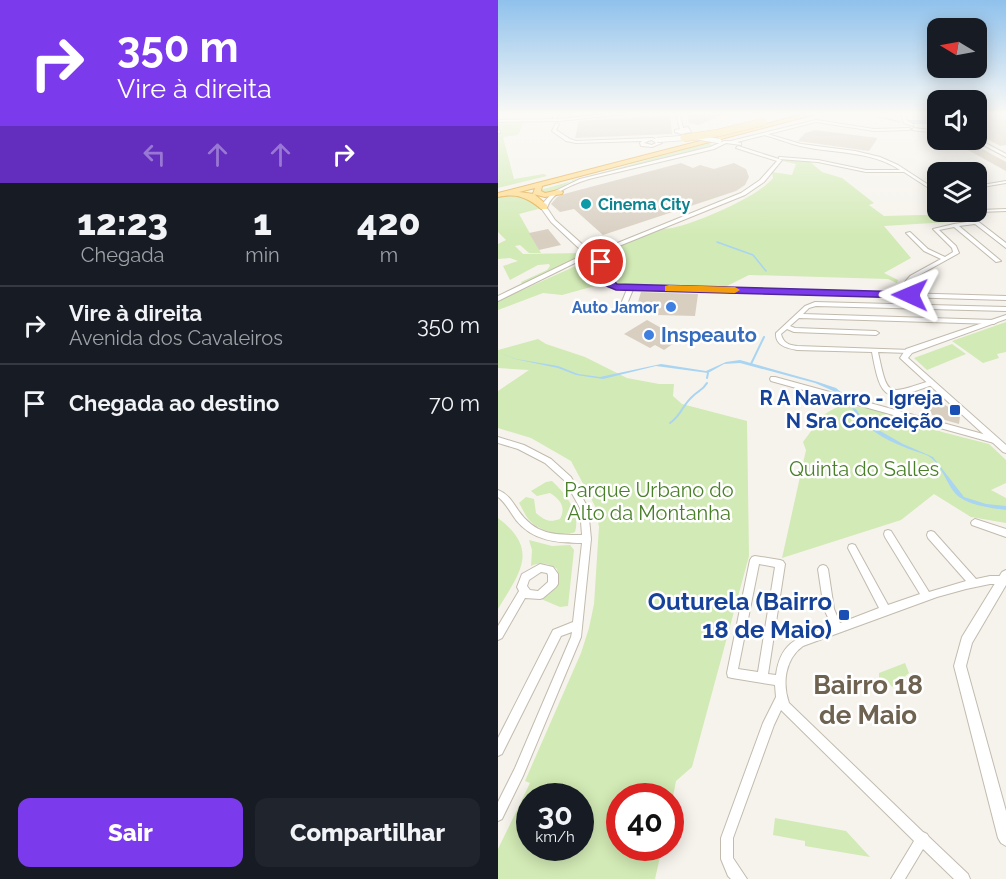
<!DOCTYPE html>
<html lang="pt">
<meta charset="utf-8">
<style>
body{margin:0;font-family:Raleway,sans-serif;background:#20242c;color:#f1f3f6;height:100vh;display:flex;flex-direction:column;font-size:22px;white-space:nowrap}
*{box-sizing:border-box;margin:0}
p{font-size:20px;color:#9ea1a6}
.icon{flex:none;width:33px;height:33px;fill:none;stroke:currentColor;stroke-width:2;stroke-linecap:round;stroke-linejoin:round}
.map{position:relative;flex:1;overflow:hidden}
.side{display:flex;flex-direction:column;background:#171b24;width:498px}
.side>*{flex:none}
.banner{background:#7c3aed;color:#fff;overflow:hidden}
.needle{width:39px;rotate:280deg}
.tools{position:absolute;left:429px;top:18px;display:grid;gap:12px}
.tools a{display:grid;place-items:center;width:60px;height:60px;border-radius:12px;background:#171b24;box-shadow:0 3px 15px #0003;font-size:30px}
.speed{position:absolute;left:18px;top:783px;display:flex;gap:12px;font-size:30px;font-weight:700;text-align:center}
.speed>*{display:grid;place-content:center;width:78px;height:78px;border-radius:50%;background:#171b24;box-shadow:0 3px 15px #0003;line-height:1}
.speed small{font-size:15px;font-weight:400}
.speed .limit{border:9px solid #d22;background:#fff;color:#111}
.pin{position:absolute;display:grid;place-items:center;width:51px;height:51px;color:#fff;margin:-26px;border:3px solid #fff;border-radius:50%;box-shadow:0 2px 6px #0007}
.me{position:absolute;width:66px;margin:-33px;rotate:271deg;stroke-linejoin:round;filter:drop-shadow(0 0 4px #0008)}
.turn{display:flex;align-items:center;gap:21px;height:126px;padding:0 18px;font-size:27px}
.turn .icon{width:78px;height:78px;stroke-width:2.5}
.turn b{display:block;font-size:42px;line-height:51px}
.lanes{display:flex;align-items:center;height:57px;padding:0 18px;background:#0003;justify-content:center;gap:30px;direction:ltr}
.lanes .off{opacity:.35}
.eta{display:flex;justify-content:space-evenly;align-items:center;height:102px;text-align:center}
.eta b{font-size:36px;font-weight:800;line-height:42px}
.cta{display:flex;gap:12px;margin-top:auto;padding:12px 18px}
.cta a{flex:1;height:69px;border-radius:12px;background:#7c3aed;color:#fff;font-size:24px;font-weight:800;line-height:69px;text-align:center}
.cta a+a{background:#20242c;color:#f1f3f6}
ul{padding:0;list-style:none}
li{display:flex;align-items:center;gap:18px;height:78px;padding:0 18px;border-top:2px solid #363941}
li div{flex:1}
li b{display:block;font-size:22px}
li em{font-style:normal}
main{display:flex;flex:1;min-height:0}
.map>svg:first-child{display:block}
</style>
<main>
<section class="side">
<div class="banner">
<div class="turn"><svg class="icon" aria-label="right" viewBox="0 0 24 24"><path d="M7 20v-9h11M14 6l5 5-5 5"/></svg><div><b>350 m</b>Vire à direita</div></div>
<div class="lanes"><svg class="icon off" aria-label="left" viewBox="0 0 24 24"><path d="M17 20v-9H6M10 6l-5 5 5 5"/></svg><svg class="icon off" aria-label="ahead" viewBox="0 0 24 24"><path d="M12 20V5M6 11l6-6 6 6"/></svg><svg class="icon off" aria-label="ahead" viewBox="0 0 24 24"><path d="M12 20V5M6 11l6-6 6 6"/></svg><svg class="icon" aria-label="right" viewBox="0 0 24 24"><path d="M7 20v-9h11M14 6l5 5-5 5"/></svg></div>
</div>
<div class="eta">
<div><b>12:23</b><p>Chegada</p></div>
<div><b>1</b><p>min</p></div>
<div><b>420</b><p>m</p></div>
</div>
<ul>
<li><svg class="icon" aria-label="right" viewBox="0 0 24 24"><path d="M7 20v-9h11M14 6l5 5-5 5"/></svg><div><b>Vire à direita</b><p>Avenida dos Cavaleiros</p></div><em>350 m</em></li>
<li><svg class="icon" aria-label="arrive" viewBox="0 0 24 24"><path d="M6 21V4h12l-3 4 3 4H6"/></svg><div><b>Chegada ao destino</b></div><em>70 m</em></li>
</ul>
<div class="cta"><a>Sair</a><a>Compartilhar</a></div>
</section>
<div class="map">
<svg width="508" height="879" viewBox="0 0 508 879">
<rect width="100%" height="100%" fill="#f6f3ec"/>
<g fill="#d2eab5" fill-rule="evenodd">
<path d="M0 123H25L20 135 5 137 16 179 46 174 49 176 0 188V133L3 132 0 130Z"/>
<path d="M213 142V146L209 147 75 180 56 191 43 193 42 190Z"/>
<path d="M287 160 311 161 324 172 344 178 376 203 371 205 386 216 460 214 467 221 386 226 413 258 386 273 400 280 399 283 390 279 251 275 227 287 120 284 103 270V266C110 260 113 250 120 246 133 240 147 234 160 229 165 228 169 229 174 228 198 223 260 197 275 178L274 172 294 175 298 164 284 161Z"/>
<path d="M10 195 32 197 44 208 21 214 43 253H31L22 245 17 246 25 254 85 253 79 259 24 284 23 282 49 270 52 266 51 264 40 265 12 280 5 266 20 261 12 258 0 259V244L8 240 0 232V198Z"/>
<path d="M82 264 91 266 104 284 64 295 45 293 0 310V301Z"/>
<path d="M508 322V352L499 354 501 358 485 363 454 341Z"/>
<path d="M40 339 48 344 87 357 129 378 161 384H176L175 396 184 404 249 421 251 556 194 767 178 781 173 807 172 796H122V848H164L157 879H0V849L32 783 27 781 83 653 91 628 96 604 101 527 97 506 73 461 33 438 0 428V391L31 370 0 368V350ZM32 796H82V848H32Z"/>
<path d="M454 344 468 354 429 370 416 358Z"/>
<path d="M344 404 393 413 444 432 491 444 508 460V483L493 490 508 498V523L473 517 436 494 403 520 284 558 308 450 305 442 325 415Z"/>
<path d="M54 481C67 493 83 513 77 532 64 538 41 531 31 520 27 515 24 508 21 503L28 497 36 499 38 513C46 520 51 523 62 519 68 507 63 500 52 493L39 496 33 491 48 482Z"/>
<path d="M0 518C42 550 22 572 0 609Z"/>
<path d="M31 540 54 546 72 545 76 550 70 606 62 607 43 599C54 592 62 584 59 569 50 563 43 562 33 566L34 550Z"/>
<path d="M407 663 411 673 394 687 389 680 381 682V673Z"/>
<path d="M277 818 348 831 372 857 307 846V841L275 835Z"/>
</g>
<g fill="#a9d4f2">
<path d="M0 352 18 359 60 366 80 374 102 377 163 364 208 371 228 362 242 360 320 382 338 388 349 397 317 383 242 363 226 364 210 373 158 366 105 379 78 375 60 368 17 359Z"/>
<path d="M354 408 358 409 363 417 377 428 405 444 435 457 466 497 488 504 508 506V510C493 508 466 505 456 492 447 480 444 466 432 457 424 452 414 451 406 447 385 439 366 427 354 408Z"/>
</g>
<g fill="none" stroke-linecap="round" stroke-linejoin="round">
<g stroke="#a9d4f2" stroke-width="1.5">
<path d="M370 114 402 122"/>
<path d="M219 242 255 255 268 271"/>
</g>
<g stroke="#a9d4f2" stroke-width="2">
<path d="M253 364 266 337"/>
<path d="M209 378 210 373"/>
<path d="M172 423C183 416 185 404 195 396 200 391 205 390 209 383"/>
</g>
<path fill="#a9d4f2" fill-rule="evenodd" d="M440 120V124H411L408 122 411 120Z"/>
</g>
<g fill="#d8cfc1">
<path d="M189 114H225L201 125 191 123Z"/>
<path d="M478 114H508V145L502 146 479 133 486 123H478Z"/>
<path d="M172 115 174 134 77 138 81 121Z"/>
<path d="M317 130 379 138V139L371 151 300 141 307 133Z"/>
<path d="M479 146 508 162V171L468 149Z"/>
<path d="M183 163 195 168 202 165 216 169 236 163 248 169 251 177 247 185 238 191 105 235 76 209 62 212 53 204 59 197 66 194Z"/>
<path d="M460 165 472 172H434V169Z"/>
<path d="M50 229 63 245 41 250 31 233Z"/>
<path d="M143 292 200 294 197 316 159 315 140 302Z"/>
<path d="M149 320 174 334 171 337 179 341 166 350 157 345 152 348 126 334Z"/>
<path d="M435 402 444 403 458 412 462 417 461 424 436 417 429 408Z"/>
</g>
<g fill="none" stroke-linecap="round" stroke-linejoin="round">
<defs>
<g id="minor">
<path d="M57 114H61L57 120H55Z"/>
<path d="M178 114H182L185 128 190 127 193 132 183 134 177 132V130L182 129Z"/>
<path d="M0 130 2 131V133H0Z"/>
<path d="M266 133 303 144 357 151 382 157 400 165 440 191V194L406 172H368L320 162 281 159V157H282L320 160 368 170H402C372 150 336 154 302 146 290 143 278 138 266 135Z"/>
<path d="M508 181V183L478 188V186Z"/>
<path d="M508 209V211L482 212 480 211 482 210Z"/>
<path d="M464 212H468L508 243V248L477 224 461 226 503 261 498 262 456 227 441 230 458 246 461 253 416 278 413 282 415 295 414 296H410L407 282 412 276 443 259 426 251 408 233 412 232 430 249 447 257 455 252 454 248 435 229 456 224 475 221Z"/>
<path d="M133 285 136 287 129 304 126 306 124 305 123 304 130 287Z"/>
<path d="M317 302 508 307V311L318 306 311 308 305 314 496 320 499 322 496 324 301 318 292 326 297 328 378 331 381 333 378 335 296 332 289 329 283 334C285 343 291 345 299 346L413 350 414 351 411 353 380 352C390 399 389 394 432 381L435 383 434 385C388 402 383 402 374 352L299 350C288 348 277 345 278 333L307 306Z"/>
<path d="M273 377H277L496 437 500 440 496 443 273 381 272 379Z"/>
<path d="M0 437 26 445 53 459 73 477 90 508 93 539 83 637 25 776 4 819 0 821V802L17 768 73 637 74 632 63 636 4 754 0 756V738L55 630 75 622 84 543C59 543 35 541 18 520 12 512 8 503 0 497V490C10 494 14 501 20 510 37 535 57 535 84 535L82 508 67 481 47 463 20 449 0 443Z"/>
<path d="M477 519 508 529V537L474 525 473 523 474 521Z"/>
<path d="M390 530 393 531 431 592 468 581 430 538 429 535 430 532 433 531 436 532 478 579 492 576H508V584H492L468 589 439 597 305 646C287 659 284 683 291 703L425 832 429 834 431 837 470 874 472 879H456L425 849 407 879H393L416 841 283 710 276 725 235 838V858L249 879H233L230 876 223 859V838L265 723 278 697 277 685 234 678 230 677 229 673 252 560 254 557 257 556 282 560 285 561 287 564 270 674 278 675C283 638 304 637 334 626L326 609 320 569 322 566 325 565 328 566 330 569 336 609 342 623 381 608 350 548 351 545 354 544 357 545 390 605 422 594 387 537 386 534 387 531ZM261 564 277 567 260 672 240 669Z"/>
<path d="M42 564 55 567 60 574V584L58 587 45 598 42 599 27 598 4 638 0 640V626L21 591 19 587 24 574ZM43 572 49 573 50 575V582L40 591 32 590 29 586 31 580Z"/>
</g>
<g id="tertiary">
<path d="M110 114H128L61 121 0 122V120L61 119Z"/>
<path d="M403 114H407L409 121 415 124V126L406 123Z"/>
<path d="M318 120 376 129 411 128 413 129 411 130 376 131 318 122 239 142 243 143V145L228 143 216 149 91 179C76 184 54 191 49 208L57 220 93 252H107L112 246 243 193 262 180 279 161 238 148 240 146 284 160 266 182 247 195 116 248 105 263 96 264 113 283 121 285 508 296V300L121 289 109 285 85 259 0 301V296L87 254 53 222 43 208 46 202 55 192 82 179 212 147 226 141H233ZM92 256H104L101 260 93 261 90 257Z"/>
<path d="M58 123 61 124 58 130 72 139 78 141 155 138 164 143 154 147 143 146 142 143 144 141 78 143 68 141 54 131ZM154 140 158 143 154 145 146 143 150 141Z"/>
<path d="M416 128 440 131V133L414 130Z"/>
<path d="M478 138 508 154V157L476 140H478Z"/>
<path d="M508 315V319L414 353 410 358 508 445V453L505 452 402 358 408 349Z"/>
<path d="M508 570V585L474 643 468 666 508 811V846L503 843 500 838 456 666 464 637 504 572Z"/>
</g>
<path id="trunk" d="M307 114H318L44 186 43 191 47 193 61 190 65 192 64 194 47 197 35 194 37 188 21 192 36 194 49 205V209H43C29 197 18 193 0 197V193Z"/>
</defs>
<use href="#minor" stroke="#c2bbae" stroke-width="2"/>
<use href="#tertiary" stroke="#c2bbae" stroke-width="2"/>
<use href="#trunk" stroke="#e0a43c" stroke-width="2"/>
<use href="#minor" fill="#fff" fill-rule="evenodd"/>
<use href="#tertiary" fill="#fff" fill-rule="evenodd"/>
<use href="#trunk" fill="#ffd985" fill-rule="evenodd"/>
<defs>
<path id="tertiary-bridge" d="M159 140 198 137 221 141"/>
<path id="trunk-bridge" d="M186 138 220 133 265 122"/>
</defs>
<use href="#tertiary-bridge" stroke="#c2bbae" stroke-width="6" stroke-linecap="butt"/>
<use href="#trunk-bridge" stroke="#e0a43c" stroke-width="8" stroke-linecap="butt"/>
<use href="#tertiary-bridge" stroke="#fff" stroke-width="4.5"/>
<use href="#trunk-bridge" stroke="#ffd985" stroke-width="7"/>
</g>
<linearGradient id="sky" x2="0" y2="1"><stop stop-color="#8fc1ec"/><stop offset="0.48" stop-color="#fbfaf6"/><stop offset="1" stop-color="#fbfaf6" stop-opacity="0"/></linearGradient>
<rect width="508" height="237" fill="url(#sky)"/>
<path fill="#7c3aed" stroke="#51269a" stroke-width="1.5" d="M103 259 108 262 105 270 119 284 412 292 417 295 412 298 118 290 108 286 95 270 100 260Z"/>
<path fill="#f59e0b" d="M171 285 237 287 242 290 237 293 167 291V286Z"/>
<circle fill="#0f9aa8" stroke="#fff" stroke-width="2" cx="88" cy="204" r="6"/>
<g fill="#3f7fe0" stroke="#fff" stroke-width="2">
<circle cx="173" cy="307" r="6"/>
<circle cx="151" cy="335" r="6"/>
</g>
<g fill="#1a4fb4" stroke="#fff" stroke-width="2">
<rect x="451" y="404" width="12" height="12" rx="3"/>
<rect x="340" y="609" width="12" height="12" rx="3"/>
</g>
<g text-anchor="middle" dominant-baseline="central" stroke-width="5" stroke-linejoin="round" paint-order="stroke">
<g font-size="16" font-weight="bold" fill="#0d838f" stroke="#fff" text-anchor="start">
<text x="100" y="204">Cinema City</text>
</g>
<g font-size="16" font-weight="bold" fill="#366cbe" stroke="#fff" text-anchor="end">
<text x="161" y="307">Auto Jamor</text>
</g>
<g font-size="20" font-weight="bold" fill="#366cbe" stroke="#fff" text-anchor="start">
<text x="163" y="335">Inspeauto</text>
</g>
<g font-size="20" font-weight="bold" fill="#164399" stroke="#fff" text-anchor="end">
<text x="445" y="398">R A Navarro - Igreja<tspan x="445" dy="23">N Sra Conceição</tspan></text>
</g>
<g font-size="20" fill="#4a7f2a" stroke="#fff">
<text x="366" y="469">Quinta do Salles</text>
<text x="151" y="490">Parque Urbano do<tspan x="151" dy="23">Alto da Montanha</tspan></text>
</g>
<g font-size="24" font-weight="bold" fill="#164399" stroke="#fff" text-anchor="end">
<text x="334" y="601">Outurela (Bairro<tspan x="334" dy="28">18 de Maio)</tspan></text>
</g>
<g font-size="26" font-weight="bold" fill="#6e6250" stroke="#fff">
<text x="370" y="685">Bairro 18<tspan x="370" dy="30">de Maio</tspan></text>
</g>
</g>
</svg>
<div class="tools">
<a><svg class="needle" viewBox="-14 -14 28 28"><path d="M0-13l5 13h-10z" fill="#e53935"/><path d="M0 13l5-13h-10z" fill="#9ea1a6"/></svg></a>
<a><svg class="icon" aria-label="sound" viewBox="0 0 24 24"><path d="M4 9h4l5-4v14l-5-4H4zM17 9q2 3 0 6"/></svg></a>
<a><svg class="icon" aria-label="layers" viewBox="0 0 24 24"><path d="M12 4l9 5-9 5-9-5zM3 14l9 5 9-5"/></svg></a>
</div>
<div class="speed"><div>30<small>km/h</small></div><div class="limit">40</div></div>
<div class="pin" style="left:103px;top:262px;background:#d93025"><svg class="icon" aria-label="arrive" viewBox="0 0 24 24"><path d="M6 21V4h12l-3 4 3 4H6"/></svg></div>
<svg class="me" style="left:412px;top:295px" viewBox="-20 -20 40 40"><path d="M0-17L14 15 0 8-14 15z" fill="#7c3aed" stroke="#fff" stroke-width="4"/></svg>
</div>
</main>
